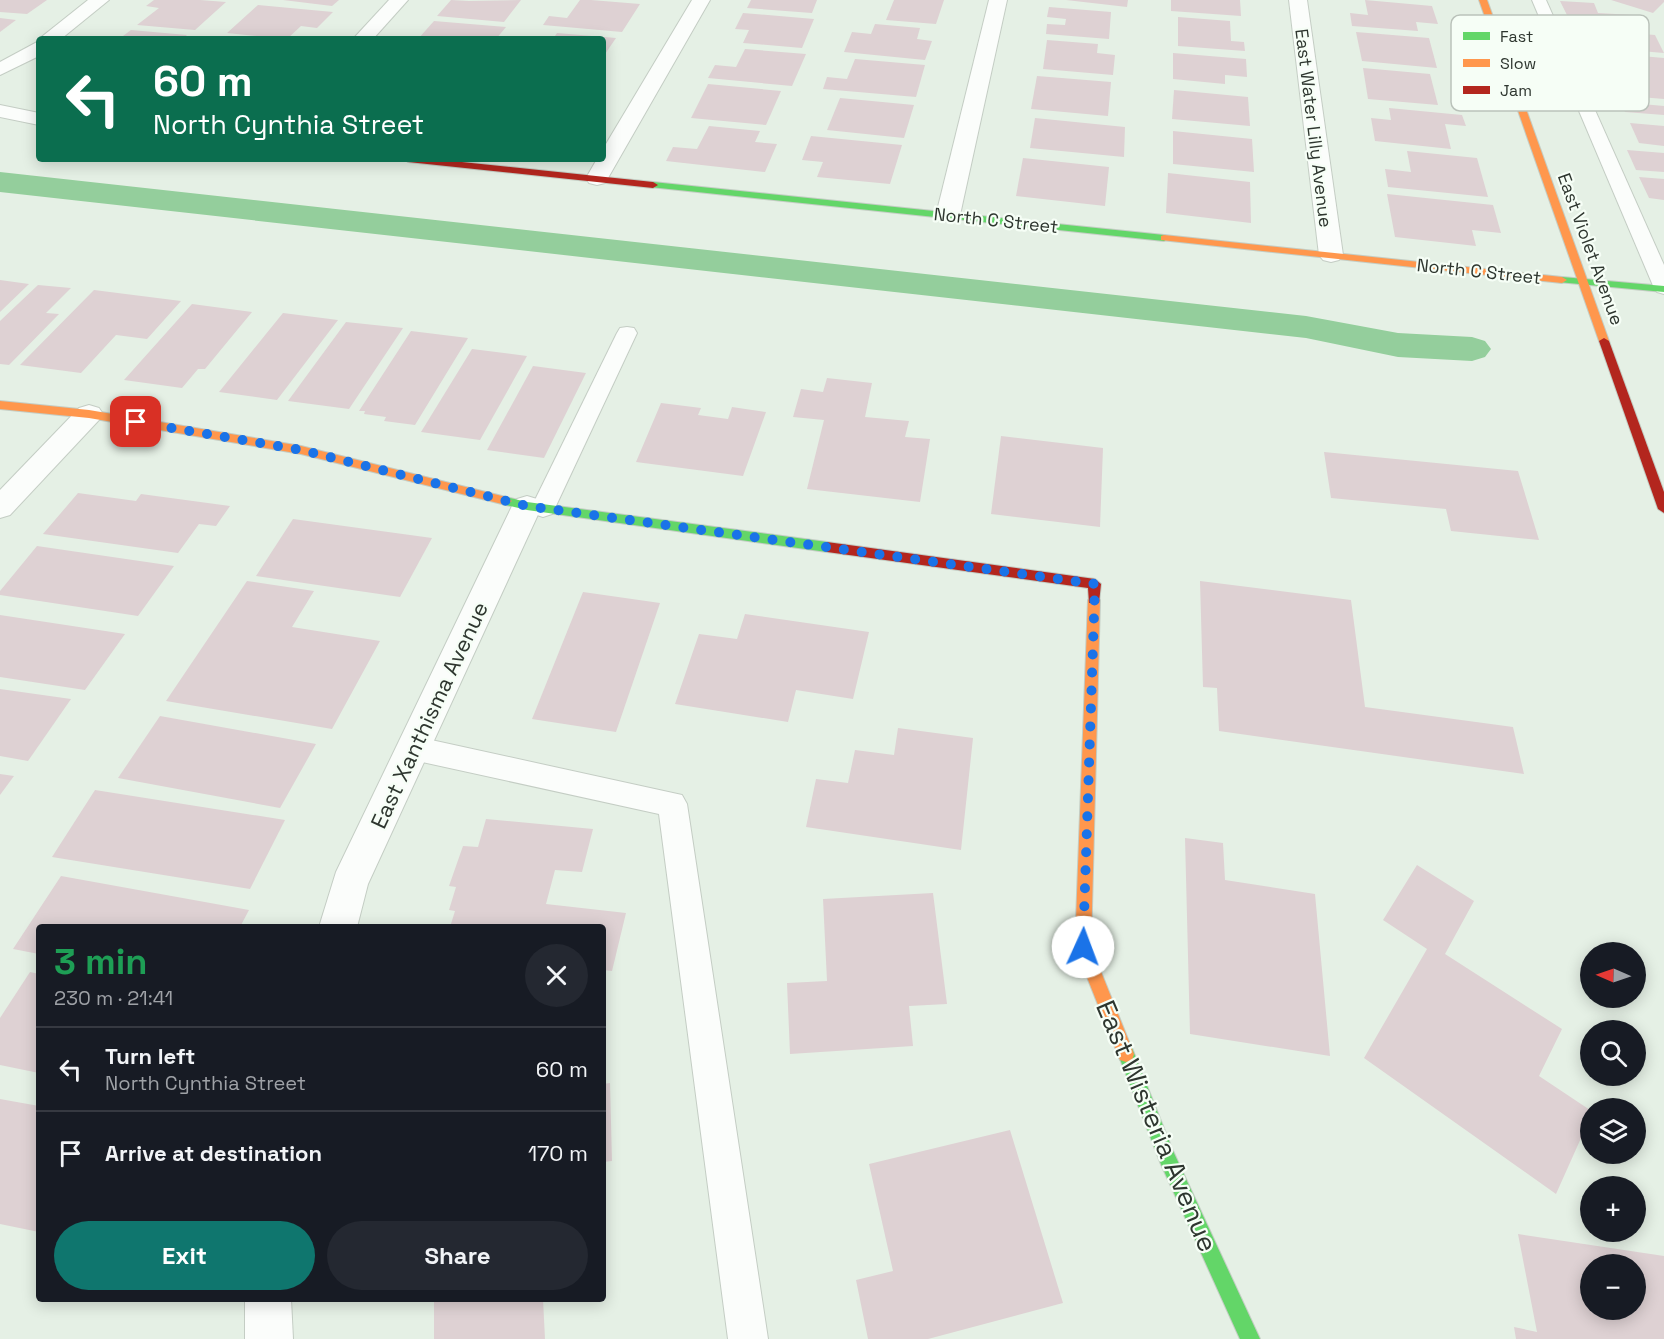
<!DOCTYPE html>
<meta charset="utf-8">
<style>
body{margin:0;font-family:"Space Grotesk",sans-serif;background:#242831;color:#f1f3f6;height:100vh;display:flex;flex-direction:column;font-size:22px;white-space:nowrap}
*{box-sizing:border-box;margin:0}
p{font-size:20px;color:#9ea1a6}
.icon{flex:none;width:33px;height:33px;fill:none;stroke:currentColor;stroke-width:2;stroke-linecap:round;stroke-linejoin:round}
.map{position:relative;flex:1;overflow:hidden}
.panel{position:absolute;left:36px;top:924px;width:570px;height:378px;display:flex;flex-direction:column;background:#171b24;border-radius:6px;box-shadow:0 3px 15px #0003}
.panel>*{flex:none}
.top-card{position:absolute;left:36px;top:36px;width:570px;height:126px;border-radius:6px;box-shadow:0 3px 15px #0003;background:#0b6e4f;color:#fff;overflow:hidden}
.needle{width:39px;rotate:272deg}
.fabs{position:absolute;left:1580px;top:942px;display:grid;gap:12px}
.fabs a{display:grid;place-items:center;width:66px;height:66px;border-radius:50%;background:#171b24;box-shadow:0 3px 15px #0003;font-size:30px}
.pin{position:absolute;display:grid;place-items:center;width:51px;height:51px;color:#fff;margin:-26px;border-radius:12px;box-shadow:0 3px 9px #0006}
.me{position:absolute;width:66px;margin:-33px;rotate:2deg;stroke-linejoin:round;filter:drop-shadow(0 0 4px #0008)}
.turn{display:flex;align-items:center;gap:21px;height:126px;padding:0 18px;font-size:27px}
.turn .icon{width:78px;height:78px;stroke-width:2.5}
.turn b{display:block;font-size:42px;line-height:51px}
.round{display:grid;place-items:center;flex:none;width:63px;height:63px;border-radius:32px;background:#242831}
.headline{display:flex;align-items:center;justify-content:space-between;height:102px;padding:0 18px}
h1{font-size:36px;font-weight:700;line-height:45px;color:#1e9e55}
.primary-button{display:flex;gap:12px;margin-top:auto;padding:12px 18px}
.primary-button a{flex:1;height:69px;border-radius:36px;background:#0f766e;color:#fff;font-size:24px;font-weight:700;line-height:69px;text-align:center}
.primary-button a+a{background:#242831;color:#f1f3f6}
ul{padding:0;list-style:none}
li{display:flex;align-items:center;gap:18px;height:84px;padding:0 18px;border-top:2px solid #363941}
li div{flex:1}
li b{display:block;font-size:22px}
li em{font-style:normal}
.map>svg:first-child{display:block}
</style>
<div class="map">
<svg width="1664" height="1339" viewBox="0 0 1664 1339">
<rect width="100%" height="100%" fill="#e5f0e5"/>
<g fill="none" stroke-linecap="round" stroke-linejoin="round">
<path fill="#94ce9c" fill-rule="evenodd" d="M0 172 1306 316 1398 333 1472 337 1485 341 1491 349 1485 357 1472 361 1398 357 1306 338 0 192Z"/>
</g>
<g fill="#ded1d3" fill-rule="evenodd">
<path d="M0 0H47L27 14 0 12Z"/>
<path d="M154 0H200L226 2 195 30 137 25 159 8 146 6Z"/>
<path d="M283 0H339L332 6Z"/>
<path d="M451 0 469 1 521 0 504 22 437 16Z"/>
<path d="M580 0H591L640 4 622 32 543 25 549 16 567 18Z"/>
<path d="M751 0H817L812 13 747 8Z"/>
<path d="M894 0H944L936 24 886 20Z"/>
<path d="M1066 0H1128L1127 7Z"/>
<path d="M1171 0H1240L1241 16 1171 11Z"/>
<path d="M1365 0 1432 6 1438 24 1416 22 1418 31 1352 26 1350 13 1368 15Z"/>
<path d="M1611 0H1664V2L1653 13Z"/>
<path d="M1560 1 1594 3 1598 13 1633 15 1643 34 1655 35 1664 53 1593 47 1585 29 1601 30 1595 17 1567 15Z"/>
<path d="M258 5 333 12 317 28 301 26 287 39 227 33Z"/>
<path d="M1049 7 1111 12 1109 39 1046 34 1047 24 1065 25 1066 19 1047 17Z"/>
<path d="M743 13 814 19 802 48 743 43 749 30 735 29Z"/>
<path d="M1178 17 1230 21 1231 41 1244 42 1245 51 1178 46Z"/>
<path d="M0 18 16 20 0 32Z"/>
<path d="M434 21 506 27 496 39H418Z"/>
<path d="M875 24 920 28 917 39 932 41 925 60 844 52 852 32 871 34Z"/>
<path d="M131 30 187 35 182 39H119Z"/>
<path d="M1356 32 1429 38 1437 68 1362 61Z"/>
<path d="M557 33 616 38 603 57V39H553Z"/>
<path d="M1047 40 1098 44 1097 53 1115 55 1113 75 1043 69Z"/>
<path d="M745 49 806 54 792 86 708 78 715 65 736 67Z"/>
<path d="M1596 52 1664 58V99L1616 95 1607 76 1626 77 1621 73 1605 71Z"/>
<path d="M1173 53 1246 59 1247 77 1225 75V84L1173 79Z"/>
<path d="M855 59 925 65 916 97 823 89 827 77 847 79Z"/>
<path d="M1363 68 1430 74 1438 105 1368 99Z"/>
<path d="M1037 76 1111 82 1108 116 1031 109Z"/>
<path d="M708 84 781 91 766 125 691 118Z"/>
<path d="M1174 90 1248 97 1250 126 1172 119Z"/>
<path d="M840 98 914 105 904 138 827 130Z"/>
<path d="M1620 102 1664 106V115L1625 112Z"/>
<path d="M1389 108 1462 115 1466 126 1445 124 1451 149 1375 141 1371 118 1391 120Z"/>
<path d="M1035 118 1125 127 1124 157 1030 148Z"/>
<path d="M1630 123 1664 126V146L1639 143Z"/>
<path d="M709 126 760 131 755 142 777 144 765 172 666 161 673 147 697 149Z"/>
<path d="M1173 131 1252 139 1254 172 1173 164Z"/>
<path d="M811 136 902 145 890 184 817 177 823 162 802 160Z"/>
<path d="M1627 150 1664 153V172L1636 170Z"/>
<path d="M1407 151 1477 158 1488 197 1388 187 1385 169 1411 172Z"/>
<path d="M1023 158 1109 167 1105 206 1016 196Z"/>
<path d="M1168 173 1250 182 1251 223 1166 213Z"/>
<path d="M1639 177 1664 179V200L1649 198Z"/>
<path d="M1387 194 1493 205 1501 233 1472 230 1476 246 1395 237Z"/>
<path d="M0 280 29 284 0 312Z"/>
<path d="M38 285 71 288 46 313 59 314 9 365 0 364V321Z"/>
<path d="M94 290 181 301 147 339 116 335 81 373 20 365Z"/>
<path d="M192 304 252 312 205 369H198L182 388 124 380Z"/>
<path d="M283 313 338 320 277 400 219 392Z"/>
<path d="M346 322 403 328 349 409 288 401Z"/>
<path d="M411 331 468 338 415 425 384 421 386 417 364 414 365 411H359Z"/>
<path d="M472 349 527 356 480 440 421 432Z"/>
<path d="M533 366 586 373 544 458 487 450Z"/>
<path d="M827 378 872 383 865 417 909 421 905 437 930 439 920 502 807 489 824 420 793 417 801 389 823 392Z"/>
<path d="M661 403 701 408 698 415 728 419 732 407 766 412 743 476 636 462Z"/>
<path d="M1001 436 1103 448 1100 527 991 514Z"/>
<path d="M1324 452 1518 471 1539 540 1451 531 1446 509 1331 498Z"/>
<path d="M78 493 136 501 141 494 230 506 216 526 199 524 178 553 43 534Z"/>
<path d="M293 519 432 538 400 597 256 576Z"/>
<path d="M37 546 174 566 138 616 0 595V591Z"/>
<path d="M247 581 314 591 292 627 380 641 332 729 166 701Z"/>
<path d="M1200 581 1351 600 1365 707 1513 727 1524 774 1219 731 1217 688 1203 687Z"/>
<path d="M583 592 660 603 616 732 532 719Z"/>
<path d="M745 614 869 632 853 699 796 690 788 722 675 704 699 634 737 639Z"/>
<path d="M0 615 125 634 85 690 0 677Z"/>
<path d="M0 689 71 699 28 761 0 756Z"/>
<path d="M160 716 316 744 280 808 118 778Z"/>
<path d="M898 728 973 738 961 850 806 827 816 779 848 783 855 750 894 755Z"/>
<path d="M0 774 14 776 0 795Z"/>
<path d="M95 790 285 820 250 889 52 857Z"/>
<path d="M486 819 593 829 582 872 555 870 546 904 626 913 612 971 603 970V927H450L455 911 449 910 456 887 449 886 463 846 478 847Z"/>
<path d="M1185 838 1223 843 1225 880 1315 894 1330 1056 1190 1034Z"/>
<path d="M1417 865 1474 901 1445 954 1562 1029 1539 1076 1590 1110V1118L1556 1194 1364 1058 1427 949 1383 920Z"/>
<path d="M61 876 249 910 240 927H39V954L13 949Z"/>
<path d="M933 893 947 1004 909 1006 913 1046 790 1054 787 983 827 981 823 899Z"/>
<path d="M30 972 39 974V1073L0 1065V1018Z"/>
<path d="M610 1083 612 1161 603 1162V1084Z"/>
<path d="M0 1099 39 1106V1232L0 1224Z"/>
<path d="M1010 1130 1063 1303 928 1339H868L856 1280 893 1271 869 1164Z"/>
<path d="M1518 1234 1664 1256V1339H1516L1514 1327 1537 1332ZM1590 1264H1635V1310H1590Z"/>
<path d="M434 1299H543L545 1339H434Z"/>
</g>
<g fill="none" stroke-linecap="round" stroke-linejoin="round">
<defs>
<g id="lane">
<path d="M1532 0H1546L1664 265V294L1657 292 1654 288Z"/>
<path d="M627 327 634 328 637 333 555 508 552 514 543 517 534 514 531 508 617 333 620 328Z"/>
<path d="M413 736 682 795 687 804 768 1339H728L659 814 413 760 403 756 399 748 403 740Z"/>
</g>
<g id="street">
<path d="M88 0H109L61 39H39Z"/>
<path d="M389 0H408L373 39H353Z"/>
<path d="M692 0H710L608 178 605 183 597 185 589 183 586 178 597 159H603V149Z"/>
<path d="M989 0H1007L960 215 956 220 948 222 940 220 936 215Z"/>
<path d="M1289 0H1307L1343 255 1339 260 1331 262 1323 260 1319 255Z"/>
<path d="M39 41V56L0 75V62Z"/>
<path d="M0 105 39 113V125L0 117Z"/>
<path d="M89 405 99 408 103 414 99 420 10 515 0 518V490L79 408Z"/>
<path d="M527 496 537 499 542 506 368 884 357 927H319L336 872 512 506 517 499Z"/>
<path d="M245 1299H291L293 1339H245Z"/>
</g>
<g id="fast">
<path d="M653 182 1164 235 1169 238 1164 241 650 187 648 185Z"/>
<path d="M1562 277 1664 286V292L1558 282V278Z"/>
<path d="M506 497 527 502 827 542 833 547 827 552 527 510 502 504 500 501 502 498Z"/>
<path d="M1126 1046 1132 1048 1173 1151 1260 1339H1240L1160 1162 1118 1054 1120 1048Z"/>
</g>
<g id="slow">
<path d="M1479 0H1487L1609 341 1608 343 1604 344 1599 341Z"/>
<path d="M1164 235 1562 277 1567 280 1562 283 1161 240V236Z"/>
<path d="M0 401 89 410 301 446 506 497 512 501 506 505 301 454 89 418 0 409Z"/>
<path d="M1094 595 1100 600 1091 947 1134 1054 1132 1060 1126 1062 1120 1060 1075 947 1088 600Z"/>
</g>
<g id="jam">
<path d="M404 159H433L653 182 658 185 653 188 408 162Z"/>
<path d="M1604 338 1609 341 1664 492V513L1658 509 1599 341Z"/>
<path d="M827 542 1095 579 1101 584 1099 603H1089L1088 588 827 552 821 547Z"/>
</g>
</defs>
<use href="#lane" stroke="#c4cdc4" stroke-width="2"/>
<use href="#street" stroke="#c4cdc4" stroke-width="2"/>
<use href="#fast" stroke="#c4cdc4" stroke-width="2"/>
<use href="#slow" stroke="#c4cdc4" stroke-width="2"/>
<use href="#jam" stroke="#c4cdc4" stroke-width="2"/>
<use href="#lane" fill="#fbfdfb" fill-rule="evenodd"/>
<use href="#street" fill="#fbfdfb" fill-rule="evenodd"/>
<use href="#fast" fill="#63d668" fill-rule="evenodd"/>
<use href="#slow" fill="#ff974d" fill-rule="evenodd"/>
<use href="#jam" fill="#b3261e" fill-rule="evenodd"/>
</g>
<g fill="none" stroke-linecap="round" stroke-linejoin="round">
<path stroke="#1a73e8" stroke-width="10" stroke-dasharray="0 18" d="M136 422 301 450 527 506 1095 584 1083 947"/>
</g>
<g text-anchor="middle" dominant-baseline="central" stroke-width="4.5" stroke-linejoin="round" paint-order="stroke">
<g font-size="18" fill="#2e362f" stroke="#f6fef6">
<text transform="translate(1314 128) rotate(83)">East Water Lilly Avenue</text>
<text transform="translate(996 220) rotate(6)">North C Street</text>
<text transform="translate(1591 249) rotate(70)">East Violet Avenue</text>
<text transform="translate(1479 271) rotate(6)">North C Street</text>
</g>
<g font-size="22" fill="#2e362f" stroke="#f6fef6">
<text transform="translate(429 715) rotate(-65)">East Xanthisma Avenue</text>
</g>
<g font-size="27" fill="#2e362f" stroke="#f6fef6">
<text transform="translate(1157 1126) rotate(67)">East Wisteria Avenue</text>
</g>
</g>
<rect x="1451" y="15" width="198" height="96" rx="9" fill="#f6fef6" stroke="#bac2ba" stroke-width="1.5"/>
<rect x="1463" y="32" width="27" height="8" fill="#63d668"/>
<rect x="1463" y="59" width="27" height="8" fill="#ff974d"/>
<rect x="1463" y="86" width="27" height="8" fill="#b3261e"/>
<g font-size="16" fill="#2e362f">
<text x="1500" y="42">Fast</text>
<text x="1500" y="69">Slow</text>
<text x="1500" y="96">Jam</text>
</g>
</svg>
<div class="fabs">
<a><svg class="needle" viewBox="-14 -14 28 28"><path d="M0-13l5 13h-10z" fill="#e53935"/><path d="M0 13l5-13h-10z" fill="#9ea1a6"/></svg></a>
<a><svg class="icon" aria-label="search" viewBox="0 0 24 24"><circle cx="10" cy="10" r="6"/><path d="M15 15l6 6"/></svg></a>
<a><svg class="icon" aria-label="layers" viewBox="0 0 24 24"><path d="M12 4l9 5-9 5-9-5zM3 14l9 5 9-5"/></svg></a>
<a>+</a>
<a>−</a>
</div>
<div class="pin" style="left:136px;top:422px;background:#d93025"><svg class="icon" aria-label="arrive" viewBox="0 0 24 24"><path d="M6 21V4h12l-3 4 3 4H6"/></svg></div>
<svg class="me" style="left:1083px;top:947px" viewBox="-20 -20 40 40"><circle r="19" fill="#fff"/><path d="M0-13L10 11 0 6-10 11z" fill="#1a73e8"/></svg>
<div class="top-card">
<div class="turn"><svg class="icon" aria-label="left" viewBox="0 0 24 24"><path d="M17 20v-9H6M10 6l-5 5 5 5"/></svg><div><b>60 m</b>North Cynthia Street</div></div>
</div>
<section class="panel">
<div class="headline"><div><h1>3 min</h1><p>230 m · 21:41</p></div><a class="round"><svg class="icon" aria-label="close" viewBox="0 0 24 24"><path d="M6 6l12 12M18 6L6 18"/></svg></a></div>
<ul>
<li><svg class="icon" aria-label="left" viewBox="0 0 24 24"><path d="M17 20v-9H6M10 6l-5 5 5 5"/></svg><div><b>Turn left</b><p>North Cynthia Street</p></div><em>60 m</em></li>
<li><svg class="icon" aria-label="arrive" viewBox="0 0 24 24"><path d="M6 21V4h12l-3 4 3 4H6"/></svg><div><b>Arrive at destination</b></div><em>170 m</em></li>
</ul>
<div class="primary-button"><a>Exit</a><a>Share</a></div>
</section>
</div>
